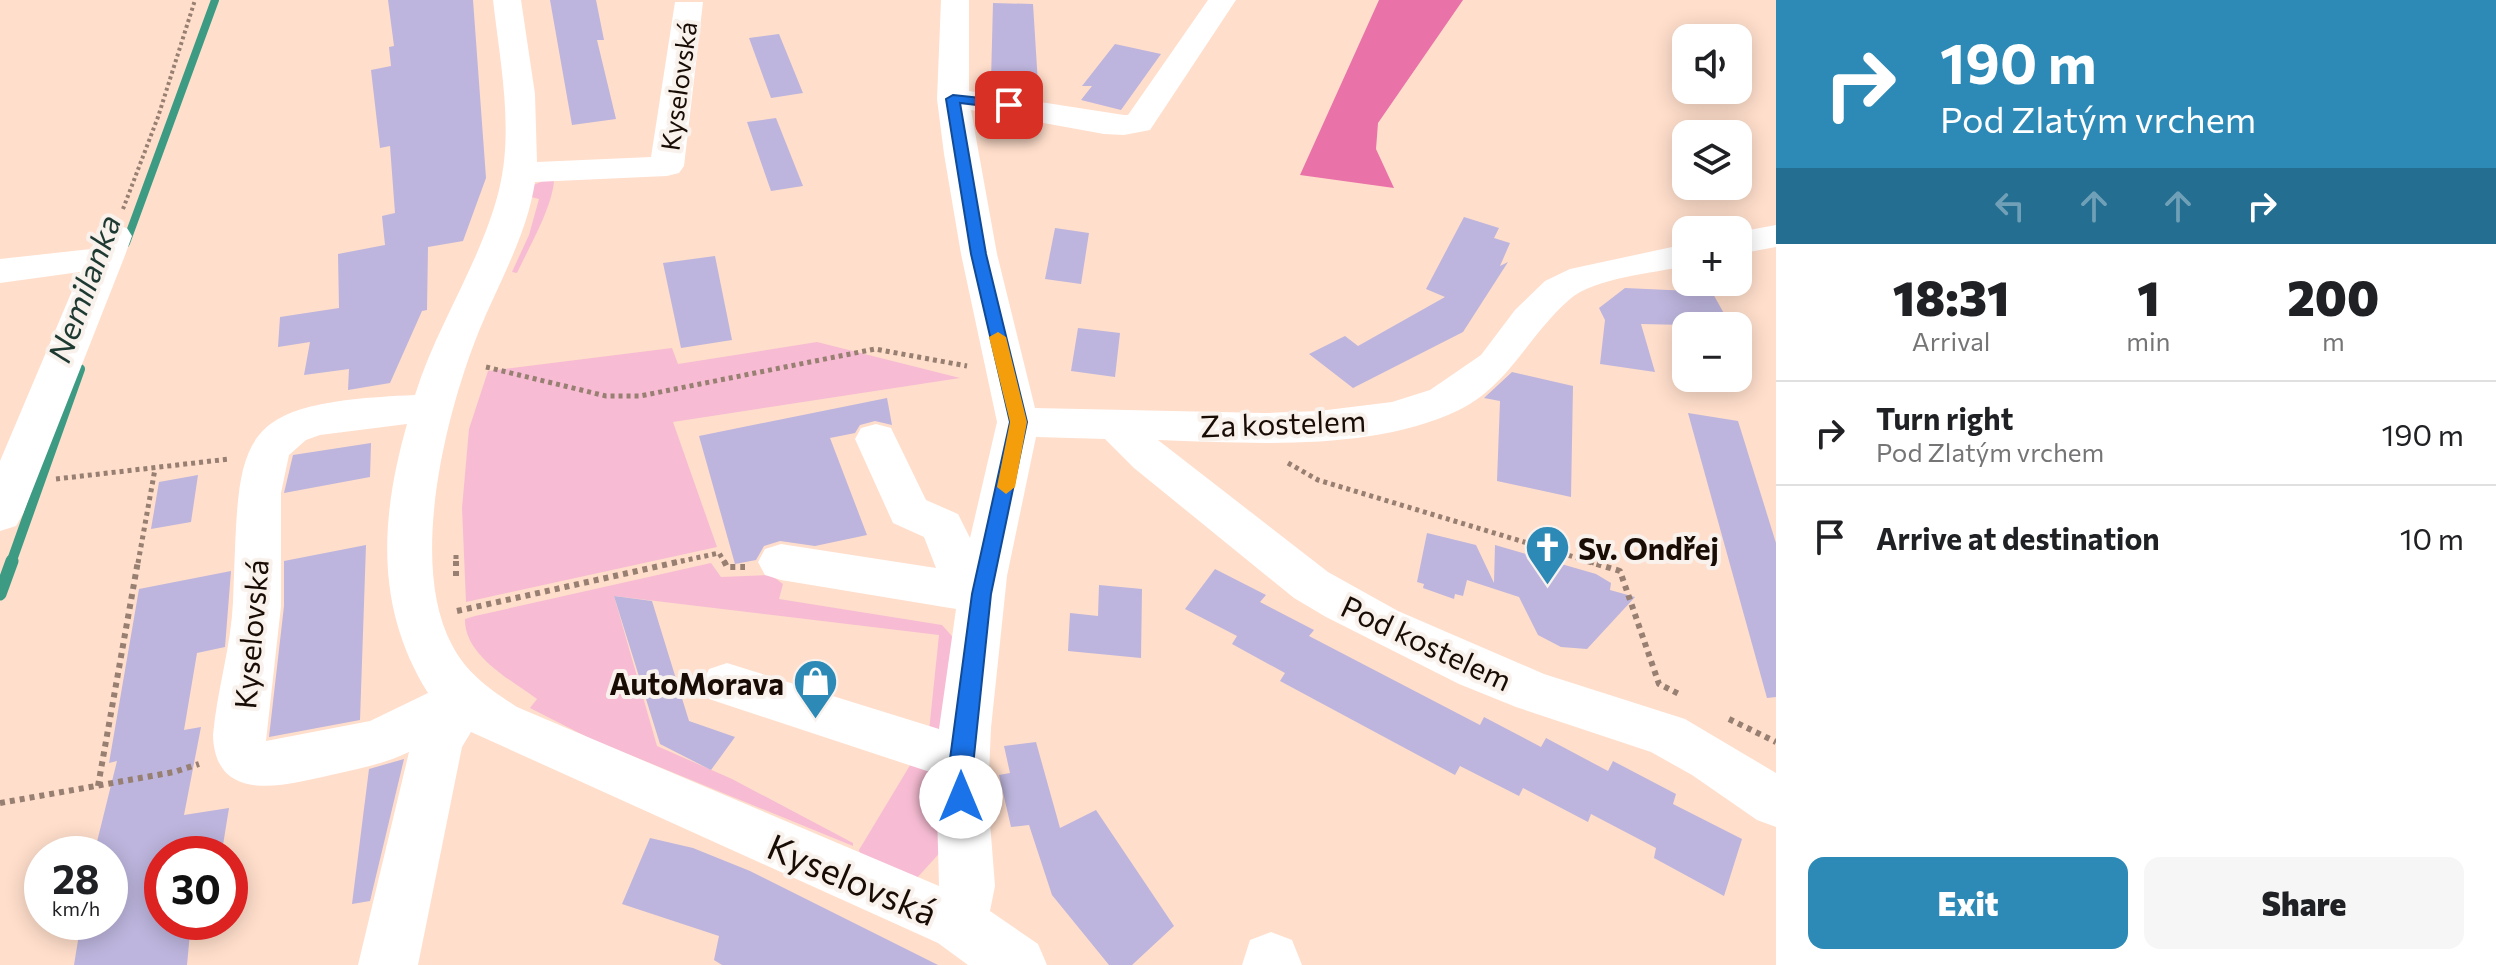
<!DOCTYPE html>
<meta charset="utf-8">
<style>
body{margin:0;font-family:Commissioner,sans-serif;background:#f6f6f6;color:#202124;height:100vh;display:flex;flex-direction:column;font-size:30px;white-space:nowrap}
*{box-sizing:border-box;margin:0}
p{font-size:26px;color:#757577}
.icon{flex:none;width:44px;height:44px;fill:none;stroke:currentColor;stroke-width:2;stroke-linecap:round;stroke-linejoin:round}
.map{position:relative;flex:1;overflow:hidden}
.sheet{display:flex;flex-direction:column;background:#fff;width:720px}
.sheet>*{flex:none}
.hud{background:#2d8ab6;color:#fff;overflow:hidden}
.buttons{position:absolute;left:1672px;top:24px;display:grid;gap:16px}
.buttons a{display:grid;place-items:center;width:80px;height:80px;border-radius:16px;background:#fff;box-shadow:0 4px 20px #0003;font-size:40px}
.speed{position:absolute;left:24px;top:836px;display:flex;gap:16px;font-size:40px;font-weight:700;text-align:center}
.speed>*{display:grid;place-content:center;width:104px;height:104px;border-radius:50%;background:#fff;box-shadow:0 4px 20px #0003;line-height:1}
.speed small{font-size:20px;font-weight:400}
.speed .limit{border:12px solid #d22;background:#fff;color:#111}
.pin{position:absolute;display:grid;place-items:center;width:68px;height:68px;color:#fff;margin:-34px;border-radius:16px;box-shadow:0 4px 12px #0006}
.me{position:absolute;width:88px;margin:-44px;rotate:0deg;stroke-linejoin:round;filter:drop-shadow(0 0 6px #0008)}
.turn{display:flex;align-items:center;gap:28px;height:168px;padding:0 32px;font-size:36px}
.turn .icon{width:104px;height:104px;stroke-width:2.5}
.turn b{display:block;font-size:56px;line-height:68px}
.lanes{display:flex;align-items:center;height:76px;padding:0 32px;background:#0003;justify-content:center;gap:40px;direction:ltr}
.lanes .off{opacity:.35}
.eta{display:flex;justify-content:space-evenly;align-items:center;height:136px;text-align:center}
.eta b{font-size:48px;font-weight:800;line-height:56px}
.cta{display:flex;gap:16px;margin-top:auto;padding:16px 32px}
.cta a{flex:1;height:92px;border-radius:16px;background:#2d8ab6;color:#fff;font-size:32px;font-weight:800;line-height:92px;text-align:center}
.cta a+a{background:#f6f6f6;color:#202124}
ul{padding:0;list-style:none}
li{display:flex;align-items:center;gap:24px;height:104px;padding:0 32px;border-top:2px solid #e0e0e0}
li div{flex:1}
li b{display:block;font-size:30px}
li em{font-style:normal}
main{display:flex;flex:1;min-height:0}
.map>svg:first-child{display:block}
</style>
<main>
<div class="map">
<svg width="1776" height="965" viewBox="0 0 1776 965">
<rect width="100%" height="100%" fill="#ffdecb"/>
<g fill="#f7bcd3">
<path d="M554 177C555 203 528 249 517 273L512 272 529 235 539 199 531 197 533 185Z"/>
<path d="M817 342 960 378 673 422 717 547 466 602 462 508 469 429 488 371 672 348 678 364Z"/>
<path d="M711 563 721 577 771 575 783 584 779 599 942 625 958 643 944 728 929 731 939 635 614 596 657 746 732 779 853 843V846L591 739 530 708 537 699C511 680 464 655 465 619L475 616Z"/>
<path d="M915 757 938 777 945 847 916 879 861 857 859 850Z"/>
</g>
<path fill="#e972a8" d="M1379 0H1463L1378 123 1376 149 1394 188 1300 175Z"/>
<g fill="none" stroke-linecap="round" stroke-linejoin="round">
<path stroke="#3e9b83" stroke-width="8" d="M126 243 215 0"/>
<path stroke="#3e9b83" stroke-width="10" d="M11 563 80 369"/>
<path stroke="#3e9b83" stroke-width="13" d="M0 594 12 561"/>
</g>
<g fill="#bdb5dd">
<path d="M388 0H473L486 178 463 241 428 247 427 310 422 311 390 383 348 390 349 369 304 375 310 342 278 347 280 317 339 308 338 254 385 245 382 216 395 213 390 146 380 148 371 70 391 66 389 47 394 46Z"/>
<path d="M550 0H596L604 40H597L616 119 572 125Z"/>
<path d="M993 3 1033 4 1038 84 991 81Z"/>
<path d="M779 34 803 93 771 98 749 38Z"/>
<path d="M1115 44 1161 54 1121 110 1081 100 1092 86H1082Z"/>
<path d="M776 118 803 186 771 191 747 122Z"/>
<path d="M1464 217 1499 228 1494 238 1510 243 1500 266 1508 262 1463 332 1353 388 1309 354 1345 336 1358 346 1445 297 1426 289Z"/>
<path d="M1055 228 1089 233 1081 284 1045 279Z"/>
<path d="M715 256 732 340 681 348 663 263Z"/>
<path d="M1625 288 1712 292 1731 326 1641 324 1655 372 1600 364 1605 320 1599 308Z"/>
<path d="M1078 328 1120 333 1115 377 1071 371Z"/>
<path d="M1512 372 1573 386 1571 497 1497 481 1500 401 1484 398Z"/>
<path d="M887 398 892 425 875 421 860 425 855 433 830 438 867 535 815 546 780 541 764 546 756 560 735 564 699 436Z"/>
<path d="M1688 413 1738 421 1776 543V697L1767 698Z"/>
<path d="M371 443 370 477 284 493 293 455Z"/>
<path d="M198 475 191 522 151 529 159 482Z"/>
<path d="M1427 533 1476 545 1494 583 1495 545 1596 574 1611 583 1610 590 1635 597 1587 649 1561 647 1538 635 1519 597 1467 580 1463 596 1455 594 1454 599 1423 588 1424 584 1417 582Z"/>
<path d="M366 545 360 720 269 737 284 606V561Z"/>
<path d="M1215 569 1266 595 1260 602 1314 630 1309 636 1480 725 1484 717 1541 747 1546 738 1608 771 1613 761 1676 794 1673 804 1742 839 1724 896 1654 858 1656 848 1591 814 1588 822 1523 788 1519 796 1460 766 1455 775 1280 681 1285 673 1232 644 1237 636 1185 609Z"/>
<path d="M231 571 225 647 197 653 184 730 201 727 184 815 229 808 222 851 162 854V922H191L187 965H74L81 922H110V854H94L117 761 109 763 139 589Z"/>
<path d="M1099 585 1142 589 1141 658 1068 651 1070 613 1098 616Z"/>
<path d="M614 596 652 601 689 721 735 737 711 770 660 744Z"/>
<path d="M1036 742 1060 828 1096 810 1174 926 1132 965H1109L1052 895 1029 825 1011 827 999 775 1010 773 1004 746Z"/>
<path d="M404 759 370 901 352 904 369 769Z"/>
<path d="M650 838 693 848 750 871 938 965H722L714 960 719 936 622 904Z"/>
</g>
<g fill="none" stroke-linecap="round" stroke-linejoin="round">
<path stroke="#977f71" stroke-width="4" stroke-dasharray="3 3" stroke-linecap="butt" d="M123 209 158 117 195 0"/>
<g stroke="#977f71" stroke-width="5" stroke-dasharray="4 4" stroke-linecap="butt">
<path d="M486 367 606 396H640L875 349 967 366"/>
<path d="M1288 463 1318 480 1594 563"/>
<path d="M56 479 229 459"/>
<path d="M456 555V563"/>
<path d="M138 563 155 469"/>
<path d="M673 563 719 553 725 563"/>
</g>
<g stroke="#977f71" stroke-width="6" stroke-dasharray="5 5" stroke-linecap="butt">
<path d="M456 561V577"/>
<path d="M724 561 727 567H745"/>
<path d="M1587 561 1620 571 1659 684 1681 695"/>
<path d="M457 611 682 561"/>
<path d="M1729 719 1776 742"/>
<path d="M98 786 138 561"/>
<path d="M0 803 174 772 199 764"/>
</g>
<g fill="#fff" fill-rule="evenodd">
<path d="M493 0H521L535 94 537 162 651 157 675 2H703L684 166 679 173 667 176 535 182C527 235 499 282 479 331 446 413 408 563 452 645 467 674 491 690 517 707L939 886 936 774 709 699 702 684 709 669 727 663 939 729 956 609 781 580 765 575 758 562 765 549 781 544 936 568 924 537 893 523 855 439 861 428 876 424 891 428 926 500 958 514 970 538 997 422 961 254 944 154 937 99 941 0H969V91L1124 115H1128L1208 0H1236L1150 130 1124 135 1104 134 971 110 997 254 1035 408 1264 413 1319 411 1392 402 1430 390 1481 355 1515 310 1545 281 1570 269 1686 244V266C1654 273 1594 278 1570 299 1529 334 1509 386 1459 410 1372 452 1252 443 1158 440L1328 572 1398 611 1544 674 1685 719 1776 773V827L1757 820 1692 775 1651 752 1516 707 1459 684 1326 617 1294 598 1134 468 1105 439 1036 437 1007 576 991 728 988 797 995 886 990 911 1038 944 1047 965H968L938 943 471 732 462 747 418 965H358L409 752C384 764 358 769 331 775 286 785 215 806 213 735 217 690 231 647 233 602 240 434 228 403 415 395 437 324 481 262 499 190 514 129 500 62 493 0ZM407 424C380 519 375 608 428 693L370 721 266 741 281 606V493L289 455 306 440 320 435Z"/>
<path d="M114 225 127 228 132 236 124 258 23 514 16 526 0 531V461L80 272 0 283V259L91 249 101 228Z"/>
<path d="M1776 225V247L1738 254V232Z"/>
<path d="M1271 932 1292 940 1302 965H1242L1250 940Z"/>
</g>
</g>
<path fill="#1a73e8" stroke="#114b97" stroke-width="2" d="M953 95 1009 101 1016 105 1009 109 960 103 986 254 1027 422 991 594 969 804 961 807 953 804 950 759 972 594 1010 422 971 254 946 99Z"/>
<path fill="#f59e0b" d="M998 332 1006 337 1027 422 1015 487 1006 494 997 487 1010 422 989 337Z"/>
<defs>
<symbol id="church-pin" viewBox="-11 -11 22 30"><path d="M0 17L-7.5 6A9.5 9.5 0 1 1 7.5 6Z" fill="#2d8ab6" stroke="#f9f1ec"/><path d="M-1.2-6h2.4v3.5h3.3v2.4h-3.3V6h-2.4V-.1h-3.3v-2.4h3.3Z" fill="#fff"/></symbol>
<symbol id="shop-pin" viewBox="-11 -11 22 30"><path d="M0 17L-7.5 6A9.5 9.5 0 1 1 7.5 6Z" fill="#2d8ab6" stroke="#f9f1ec"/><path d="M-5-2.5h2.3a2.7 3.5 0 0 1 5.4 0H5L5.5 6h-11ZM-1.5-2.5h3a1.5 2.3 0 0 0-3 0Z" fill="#fff"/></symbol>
</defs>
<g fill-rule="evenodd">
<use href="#church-pin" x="1522" y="522" width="51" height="69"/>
<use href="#shop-pin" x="790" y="656" width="51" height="69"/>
</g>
<g text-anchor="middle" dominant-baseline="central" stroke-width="8" stroke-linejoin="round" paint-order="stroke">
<g font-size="26" fill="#190c05" stroke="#f9f1ec">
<text transform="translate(678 86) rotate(-82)">Kyselovská</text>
</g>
<g font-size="30" fill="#190c05" stroke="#f9f1ec">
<text transform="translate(1283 422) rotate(-2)">Za kostelem</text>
<text transform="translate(250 634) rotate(-85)">Kyselovská</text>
<text transform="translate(1427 642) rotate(25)">Pod kostelem</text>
</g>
<g font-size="30" font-weight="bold" fill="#190c05" stroke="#f9f1ec" text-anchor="start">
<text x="1578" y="547">Sv. Ondřej</text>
<text x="784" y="682" text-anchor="end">AutoMorava</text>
</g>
<g font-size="32" font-style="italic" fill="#1d3931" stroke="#f9f1ec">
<text transform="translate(83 288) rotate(-70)">Nemilanka</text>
</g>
<g font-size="36" fill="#190c05" stroke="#f9f1ec">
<text transform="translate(853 878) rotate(23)">Kyselovská</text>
</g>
</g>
</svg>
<div class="buttons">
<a><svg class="icon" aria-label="sound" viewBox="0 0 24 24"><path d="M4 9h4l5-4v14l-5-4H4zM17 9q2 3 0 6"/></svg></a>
<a><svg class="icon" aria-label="layers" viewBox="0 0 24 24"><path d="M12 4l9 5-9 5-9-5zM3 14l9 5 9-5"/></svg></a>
<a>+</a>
<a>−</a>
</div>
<div class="speed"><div>28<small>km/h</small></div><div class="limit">30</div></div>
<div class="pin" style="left:1009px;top:105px;background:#d93025"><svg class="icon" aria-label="arrive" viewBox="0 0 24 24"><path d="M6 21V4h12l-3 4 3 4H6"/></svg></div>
<svg class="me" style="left:961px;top:797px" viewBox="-20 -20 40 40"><circle r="19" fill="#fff"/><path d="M0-13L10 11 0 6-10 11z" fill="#1a73e8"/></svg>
</div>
<section class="sheet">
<div class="hud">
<div class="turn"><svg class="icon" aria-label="right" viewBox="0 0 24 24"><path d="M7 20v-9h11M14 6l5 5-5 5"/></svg><div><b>190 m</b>Pod Zlatým vrchem</div></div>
<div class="lanes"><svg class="icon off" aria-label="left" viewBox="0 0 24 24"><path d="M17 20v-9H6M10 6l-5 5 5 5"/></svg><svg class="icon off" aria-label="ahead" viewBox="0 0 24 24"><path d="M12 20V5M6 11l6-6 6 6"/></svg><svg class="icon off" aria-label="ahead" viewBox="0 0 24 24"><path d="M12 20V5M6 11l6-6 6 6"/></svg><svg class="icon" aria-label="right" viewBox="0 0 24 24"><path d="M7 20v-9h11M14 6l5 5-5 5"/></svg></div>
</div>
<div class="eta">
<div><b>18:31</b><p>Arrival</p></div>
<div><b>1</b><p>min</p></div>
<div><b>200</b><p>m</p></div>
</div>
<ul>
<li><svg class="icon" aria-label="right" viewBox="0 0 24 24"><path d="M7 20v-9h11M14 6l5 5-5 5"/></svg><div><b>Turn right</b><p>Pod Zlatým vrchem</p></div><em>190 m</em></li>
<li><svg class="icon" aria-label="arrive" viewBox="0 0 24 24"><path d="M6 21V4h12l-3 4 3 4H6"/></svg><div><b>Arrive at destination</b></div><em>10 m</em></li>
</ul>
<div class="cta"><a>Exit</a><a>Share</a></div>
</section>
</main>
